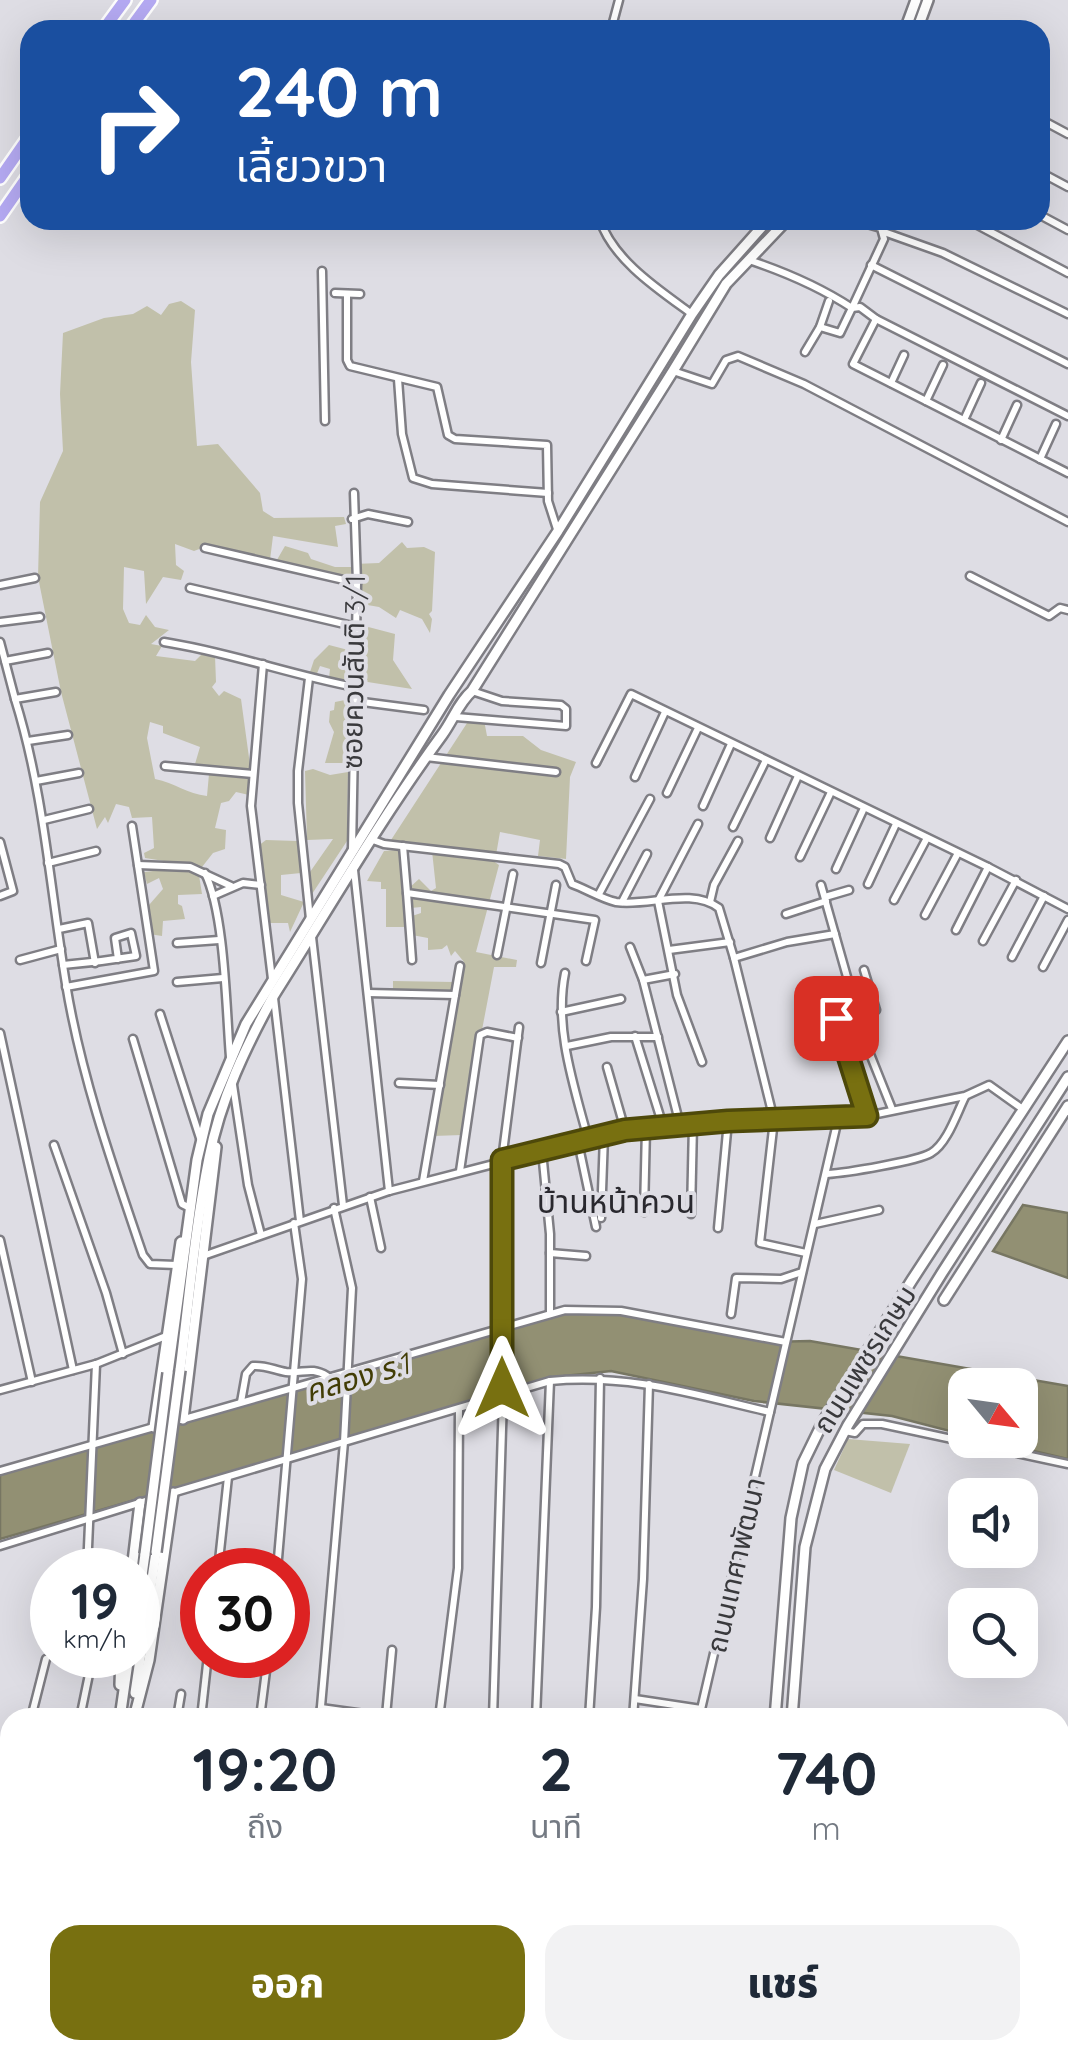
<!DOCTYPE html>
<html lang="th">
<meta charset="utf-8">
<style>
body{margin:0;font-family:Quicksand,"Noto Sans Thai",sans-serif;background:#f2f2f3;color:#1f2937;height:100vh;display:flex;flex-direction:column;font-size:38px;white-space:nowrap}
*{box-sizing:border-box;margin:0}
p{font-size:32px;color:#747a83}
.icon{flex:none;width:55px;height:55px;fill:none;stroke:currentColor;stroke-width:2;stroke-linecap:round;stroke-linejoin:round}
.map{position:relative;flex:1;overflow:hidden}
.panel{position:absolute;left:0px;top:1708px;width:1070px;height:352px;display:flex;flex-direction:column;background:#fff;border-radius:30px 30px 0 0;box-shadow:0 10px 40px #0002}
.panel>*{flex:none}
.top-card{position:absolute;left:20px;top:20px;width:1030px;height:210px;border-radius:30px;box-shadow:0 10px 40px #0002;background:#1a4fa0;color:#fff;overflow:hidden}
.needle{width:65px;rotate:119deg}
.tools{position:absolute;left:948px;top:1368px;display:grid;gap:20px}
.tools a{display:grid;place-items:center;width:90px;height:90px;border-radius:20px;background:#fff;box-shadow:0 10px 40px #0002;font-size:50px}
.speed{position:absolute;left:30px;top:1548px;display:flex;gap:20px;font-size:50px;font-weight:700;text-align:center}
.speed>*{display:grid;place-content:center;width:130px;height:130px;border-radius:50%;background:#fff;box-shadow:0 10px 40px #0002;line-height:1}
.speed small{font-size:25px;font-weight:400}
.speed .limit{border:15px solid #d22;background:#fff;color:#111}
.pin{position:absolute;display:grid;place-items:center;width:85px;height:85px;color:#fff;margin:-42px;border-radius:20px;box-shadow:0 5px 15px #0006}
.me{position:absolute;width:110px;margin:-55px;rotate:0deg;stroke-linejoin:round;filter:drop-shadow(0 0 8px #0008)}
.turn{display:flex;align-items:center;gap:35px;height:210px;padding:0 50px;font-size:45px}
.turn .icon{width:130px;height:130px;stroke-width:2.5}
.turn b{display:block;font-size:70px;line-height:85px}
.eta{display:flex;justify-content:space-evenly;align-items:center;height:170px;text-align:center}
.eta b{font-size:60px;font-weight:800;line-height:70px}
.primary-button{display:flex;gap:20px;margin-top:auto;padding:20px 50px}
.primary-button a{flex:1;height:115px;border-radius:30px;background:#787010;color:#fff;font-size:40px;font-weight:800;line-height:115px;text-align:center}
.primary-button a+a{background:#f2f2f3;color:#1f2937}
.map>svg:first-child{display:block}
</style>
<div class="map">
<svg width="1068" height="2058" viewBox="0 0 1068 2058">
<rect width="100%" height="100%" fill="#dedde4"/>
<g fill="#c1c0aa">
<path d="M181 301 195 310 191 362 197 446 218 444 260 493 263 511 274 518 344 517 346 524 335 526 338 547 273 536 270 560 210 545 194 551 175 544 176 565 184 571 181 580 163 577 146 604 144 571 124 567 123 609 129 623 140 625 146 615 155 627 169 630 151 644 162 646 156 656 195 661 202 654 215 656 216 682 212 687 219 696 224 691 241 699 251 772 195 764 200 747 163 733V726L150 722 147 738 155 779C175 783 187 794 207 796L209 774 251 779 249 795 236 792 229 801 221 803 215 828 226 830 225 849 213 853 202 867 145 858 144 853 154 848 152 817 132 818 129 807 116 804 108 823 105 817 97 829 61 692 38 577 40 502 63 451 60 394 63 333 104 318 133 314 147 306 161 315 169 304Z"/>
<path d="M402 542 407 548 424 547 435 552 432 611 429 614 432 619 430 633 422 619 400 610 396 618 379 607 356 603 354 564 379 563Z"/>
<path d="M285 546 308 553 311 559 335 567H351L352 582 289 563 274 565Z"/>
<path d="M357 624 395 634 393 660 412 689 355 680Z"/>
<path d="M329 645 352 651 351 683 329 678 330 669 320 666 316 676 309 675 314 660Z"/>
<path d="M350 699 349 763H325L334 732 329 722 330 711 334 710 335 702Z"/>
<path d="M469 720H484L487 736H523L541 750 576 762 570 777 566 859 538 856 540 840 500 832 496 855 391 840Z"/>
<path d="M313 769 330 775 348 772 347 841 312 894 310 872 333 839 307 840 305 771Z"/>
<path d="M266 840 297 841 301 873 281 875V895L304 902 290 932 288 923H269L258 846Z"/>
<path d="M406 849 408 927H386V889H381V882L367 881 384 851Z"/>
<path d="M432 851 489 858 499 865 476 952 517 960 516 967H494L462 1135 433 1136 464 962 455 951 451 956 447 945 442 949 428 950V938L412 935V916L421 913V907L411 908 409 888 419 879 431 891 436 888Z"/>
<path d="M153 866 198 869 202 894 178 895V904L182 906 185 919 163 921 162 936 149 934V905L163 889 159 878 147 884 144 872 153 871Z"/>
<path d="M393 981 454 982 451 998H401V994H393Z"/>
<path d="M848 1439 910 1444 891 1493 834 1470Z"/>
</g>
<g fill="#929073" stroke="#777662" stroke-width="2.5">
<path d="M1023 1205 1068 1213V1278L993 1251Z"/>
<path d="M563 1312 620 1313 769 1342 810 1341 1068 1386V1459L987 1440H1020V1385H965V1435L892 1416 754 1401 611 1371 564 1376 0 1539V1473Z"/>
</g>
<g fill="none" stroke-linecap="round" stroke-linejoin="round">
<defs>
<g id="street">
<path d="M611 30 619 0"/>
<path d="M1040 119 1068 134"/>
<path d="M1040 172 1068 187"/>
<path d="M1040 215 1068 230"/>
<path d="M600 220C613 260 659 290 692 314"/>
<path d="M853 220 881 228 884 239 852 308 860 307 876 319 1068 416"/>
<path d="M968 220 1068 273"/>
<path d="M884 232 943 253 1068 314"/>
<path d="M749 260C785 272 820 287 852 308L840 333 820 327"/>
<path d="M871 265 1068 364"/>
<path d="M322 271 325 421"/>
<path d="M335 293 360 294"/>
<path d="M347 294V360L350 366 437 387 448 435 455 439 547 445 548 501 557 529"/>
<path d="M876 319 853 364 1068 473"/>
<path d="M805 352 820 327 829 301"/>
<path d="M673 371 712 384 726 360 738 356 804 384 1068 522"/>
<path d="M398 379 402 434 413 478 432 484 548 493"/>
<path d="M891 383 904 355"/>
<path d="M926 401 943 365"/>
<path d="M964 420 981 383"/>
<path d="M1001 440 1017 405"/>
<path d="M1040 459 1056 424"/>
<path d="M352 519 368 514 408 522"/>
<path d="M205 548 357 583"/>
<path d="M970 576 1049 616 1060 608 1068 610"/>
<path d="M0 585 35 578"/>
<path d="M190 588 357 627"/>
<path d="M0 622 40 617"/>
<path d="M0 642 15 699 56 692"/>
<path d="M164 642C229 652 291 675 355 687"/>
<path d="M5 661 48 653"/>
<path d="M263 664 251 806 272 979"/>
<path d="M309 678 298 771V803L310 919"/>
<path d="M15 699C44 792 50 888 66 984 81 1076 113 1167 143 1255L150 1264 176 1265"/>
<path d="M355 701 424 710"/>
<path d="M456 717 566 726V709L561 705 502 701 472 691"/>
<path d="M28 741 68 735"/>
<path d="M426 757 556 772"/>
<path d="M596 763 631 694 988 867 1068 909"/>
<path d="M165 766 253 774"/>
<path d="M635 777 665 712"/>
<path d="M36 781 79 773"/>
<path d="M667 793 698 728"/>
<path d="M703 806 731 744"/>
<path d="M44 820 89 809"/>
<path d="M698 824 658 901 677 995 702 1062"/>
<path d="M733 827 765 762"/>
<path d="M770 838 798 776"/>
<path d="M373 840 384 844 559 864 565 867 572 884C586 889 602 899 616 902 648 907 691 887 719 908L734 958 774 1120 760 1243 806 1253"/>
<path d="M0 842 13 891 0 896"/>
<path d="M403 846 407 893 595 920 586 961"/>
<path d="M352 850 357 583 354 493"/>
<path d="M800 857 831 792"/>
<path d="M48 863 96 851"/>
<path d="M138 865 190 867 231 886"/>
<path d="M836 869 864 808"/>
<path d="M354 870 389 1191"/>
<path d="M205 873C225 914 226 1009 230 1057"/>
<path d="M868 884 896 824"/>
<path d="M821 885 866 1044 892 1109"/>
<path d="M407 893 412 960"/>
<path d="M599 894 650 799"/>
<path d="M213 896 243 883 261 885"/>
<path d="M825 897 849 890"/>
<path d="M894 900 927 838"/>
<path d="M622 902 647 854"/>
<path d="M710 902 714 885 738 841"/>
<path d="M786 914 826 901"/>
<path d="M925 915 958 853"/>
<path d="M59 929 88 923 95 963"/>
<path d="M956 930 988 867"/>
<path d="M312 937 343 1205"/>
<path d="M983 941 1016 880"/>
<path d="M177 943 219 940"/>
<path d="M630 947 643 980 680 1125"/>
<path d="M669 950 730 942"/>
<path d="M497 955 513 874"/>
<path d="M1012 957 1044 896"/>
<path d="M734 958 787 942 835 934"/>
<path d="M20 960 61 949"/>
<path d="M541 963 556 885"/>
<path d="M63 965C88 963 112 960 136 956L131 933 115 938 118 959"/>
<path d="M1043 967 1068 920"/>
<path d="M565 973C554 1028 574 1086 588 1139"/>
<path d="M643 980 675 974"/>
<path d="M177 982 223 978"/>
<path d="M826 986 867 1116"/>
<path d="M66 987 154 971 132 826"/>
<path d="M368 993 455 995"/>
<path d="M274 998 300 1221"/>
<path d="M561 1012 621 999"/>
<path d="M160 1014 201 1141"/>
<path d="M858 1015 876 1010 864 970"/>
<path d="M0 1033 73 1370"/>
<path d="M635 1036 663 1126"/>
<path d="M133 1039 182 1204 188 1207"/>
<path d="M567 1046 611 1037H658"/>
<path d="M607 1067 625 1130"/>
<path d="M399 1083 440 1085"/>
<path d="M233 1085 248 1185 261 1235"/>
<path d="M578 1142 596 1227"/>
<path d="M54 1145 106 1293 123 1354"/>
<path d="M542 1151 550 1234V1314"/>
<path d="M460 1171 480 1035 487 1032 518 1038"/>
<path d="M827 1174C845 1173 918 1161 931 1153 947 1144 957 1113 965 1097"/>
<path d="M423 1181 460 966"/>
<path d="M370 1197 381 1248"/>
<path d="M644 1212 646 1128"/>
<path d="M691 1214 693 1124"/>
<path d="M601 1218 604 1136"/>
<path d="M815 1224 879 1210"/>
<path d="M718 1228 728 1121"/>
<path d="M0 1240 32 1382"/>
<path d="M550 1253 586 1256"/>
<path d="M203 1256 389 1191 625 1130 728 1121 867 1116 965 1096 989 1085 1024 1110"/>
<path d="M731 1314 736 1278 781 1279 802 1272"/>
<path d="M0 1390 96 1364 166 1336"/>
<path d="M241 1402 246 1374 253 1366C266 1365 274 1370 286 1372 303 1374 311 1366 327 1376"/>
<path d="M181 1420 565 1310 621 1311 786 1342"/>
<path d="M845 1431 855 1433 863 1424H882L1068 1464"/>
<path d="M0 1471 154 1427"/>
<path d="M172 1493 550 1381C631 1374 692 1394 770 1412"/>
<path d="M0 1546 155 1498"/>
<path d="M87 1570 96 1364"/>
<path d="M218 1570 228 1477"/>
<path d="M277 1570 302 1279 294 1223"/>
<path d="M635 1699 701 1709"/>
<path d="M321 1708 393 1718"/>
<path d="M386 1716 392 1650"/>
<path d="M31 1718 46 1659"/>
<path d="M80 1718 93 1655"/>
<path d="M177 1718 181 1694"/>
<path d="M201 1718 208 1655"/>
<path d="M260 1718 268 1655"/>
<path d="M320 1718 344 1442 352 1288 334 1208"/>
<path d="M439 1718 458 1568 459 1409"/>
<path d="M493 1718 503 1397 502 1160 519 1027"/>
<path d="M536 1718 550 1381"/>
<path d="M589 1718 596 1607 600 1378"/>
<path d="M633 1718 643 1579 649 1384"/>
<path d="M699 1718 838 1119"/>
<path d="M1060 1830 1068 1832"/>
<path d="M0 1858 10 1831"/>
<path d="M1060 1886 1068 1887"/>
<path d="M0 1890 9 1893 0 1916"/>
<path d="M0 1928 10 1931"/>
<path d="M1067 1932H1068"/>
<path d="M1060 2006 1068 2007"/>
<path d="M188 2050 227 2058"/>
<path d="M334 2050 335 2058"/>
<path d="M477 2050 529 2058"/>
<path d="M901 2050 951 2058"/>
<path d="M58 2058 61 2050"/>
<path d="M456 2058 457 2050"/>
<path d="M619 2058 621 2050"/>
<path d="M976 2058 977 2050"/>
</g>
<g id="secondary">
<path d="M905 30 916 0"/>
<path d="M917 30 928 0"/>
<path d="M944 1300 1068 1106"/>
<path d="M180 1370C189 1300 195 1227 209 1158 220 1100 246 1046 274 995 329 908 381 818 442 735 453 720 459 702 472 691L673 371 726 284 787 220"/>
<path d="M168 1373 197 1160 208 1114 246 1024 449 695 558 531 692 314 719 275 768 220"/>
<path d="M183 1419 216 1147"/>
<path d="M154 1427 181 1242"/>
<path d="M132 1570 140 1503"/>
<path d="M138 1604 145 1554"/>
<path d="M120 1685 121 1655"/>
<path d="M135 1693 156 1552"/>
<path d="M120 1718 129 1655"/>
<path d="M134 1718 149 1660 173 1493"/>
<path d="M775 1718 791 1518 803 1463 823 1422 912 1280 1068 1041"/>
<path d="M792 1718 805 1547 825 1469 848 1425 942 1273 1068 1077"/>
<path d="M5 2058 10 2044"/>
<path d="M13 2058 16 2050"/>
<path d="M745 2058 746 2050"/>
<path d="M764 2058 765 2050"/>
</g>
<g id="highway">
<path d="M103 30 125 0"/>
<path d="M129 30 151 0"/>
<path d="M0 178 30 135"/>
<path d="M0 216 30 173"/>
</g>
</defs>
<use href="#street" stroke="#7f7e84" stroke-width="11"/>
<use href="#secondary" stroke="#7f7e84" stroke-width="14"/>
<use href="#highway" stroke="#fff" stroke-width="16"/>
<use href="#street" stroke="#fff" stroke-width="6"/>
<use href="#secondary" stroke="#fff" stroke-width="9"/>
<use href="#highway" stroke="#b5aaf3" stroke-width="11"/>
<defs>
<g id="secondary-bridge">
<path d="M156 1552 180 1370"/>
<path d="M145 1554 168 1373"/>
</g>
</defs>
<use href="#secondary-bridge" stroke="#7f7e84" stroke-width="14" stroke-linecap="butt"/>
<use href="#secondary-bridge" stroke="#fff" stroke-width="9"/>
</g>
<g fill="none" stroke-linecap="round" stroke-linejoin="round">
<defs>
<path id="route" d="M502 1388V1160L625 1130 728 1121 867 1116 836 1018"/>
</defs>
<use href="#route" stroke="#4e490a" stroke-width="25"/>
<use href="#route" stroke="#787010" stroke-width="18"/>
</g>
<g text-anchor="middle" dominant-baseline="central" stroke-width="8" stroke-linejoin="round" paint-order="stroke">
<g font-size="28" fill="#39393c" stroke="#dedde4">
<text transform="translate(353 672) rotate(-89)">ซอยควนสันติ 3/1</text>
<text transform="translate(864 1359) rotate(-58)">ถนนเพชรเกษม</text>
<text transform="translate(735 1565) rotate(-77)">ถนนเทศาพัฒนา</text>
</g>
<g font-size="30" font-style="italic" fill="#423d05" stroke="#dedde4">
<text transform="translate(357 1377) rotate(-16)">คลอง ร.1</text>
</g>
<g font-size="32" fill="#29282e" stroke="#dedde4">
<text x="616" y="1201">บ้านหน้าควน</text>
</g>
</g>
</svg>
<div class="tools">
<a><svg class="needle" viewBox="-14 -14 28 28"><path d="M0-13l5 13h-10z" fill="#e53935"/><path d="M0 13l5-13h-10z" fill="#747a83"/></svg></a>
<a><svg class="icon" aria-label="sound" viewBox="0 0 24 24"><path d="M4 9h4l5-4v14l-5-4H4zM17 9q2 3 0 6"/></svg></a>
<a><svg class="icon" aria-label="search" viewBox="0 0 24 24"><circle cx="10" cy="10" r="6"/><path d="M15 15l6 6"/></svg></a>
</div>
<div class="speed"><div>19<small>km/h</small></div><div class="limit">30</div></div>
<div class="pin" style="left:836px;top:1018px;background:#d93025"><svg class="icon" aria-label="arrive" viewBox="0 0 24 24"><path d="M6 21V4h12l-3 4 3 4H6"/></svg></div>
<svg class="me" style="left:502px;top:1388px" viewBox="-20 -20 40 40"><path d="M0-17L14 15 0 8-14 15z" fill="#787010" stroke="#fff" stroke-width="4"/></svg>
<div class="top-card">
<div class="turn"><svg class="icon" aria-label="right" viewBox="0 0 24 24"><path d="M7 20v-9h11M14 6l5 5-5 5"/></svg><div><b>240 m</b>เลี้ยวขวา</div></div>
</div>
<section class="panel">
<div class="eta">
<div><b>19:20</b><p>ถึง</p></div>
<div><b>2</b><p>นาที</p></div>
<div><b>740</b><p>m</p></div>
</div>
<div class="primary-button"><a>ออก</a><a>แชร์</a></div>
</section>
</div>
